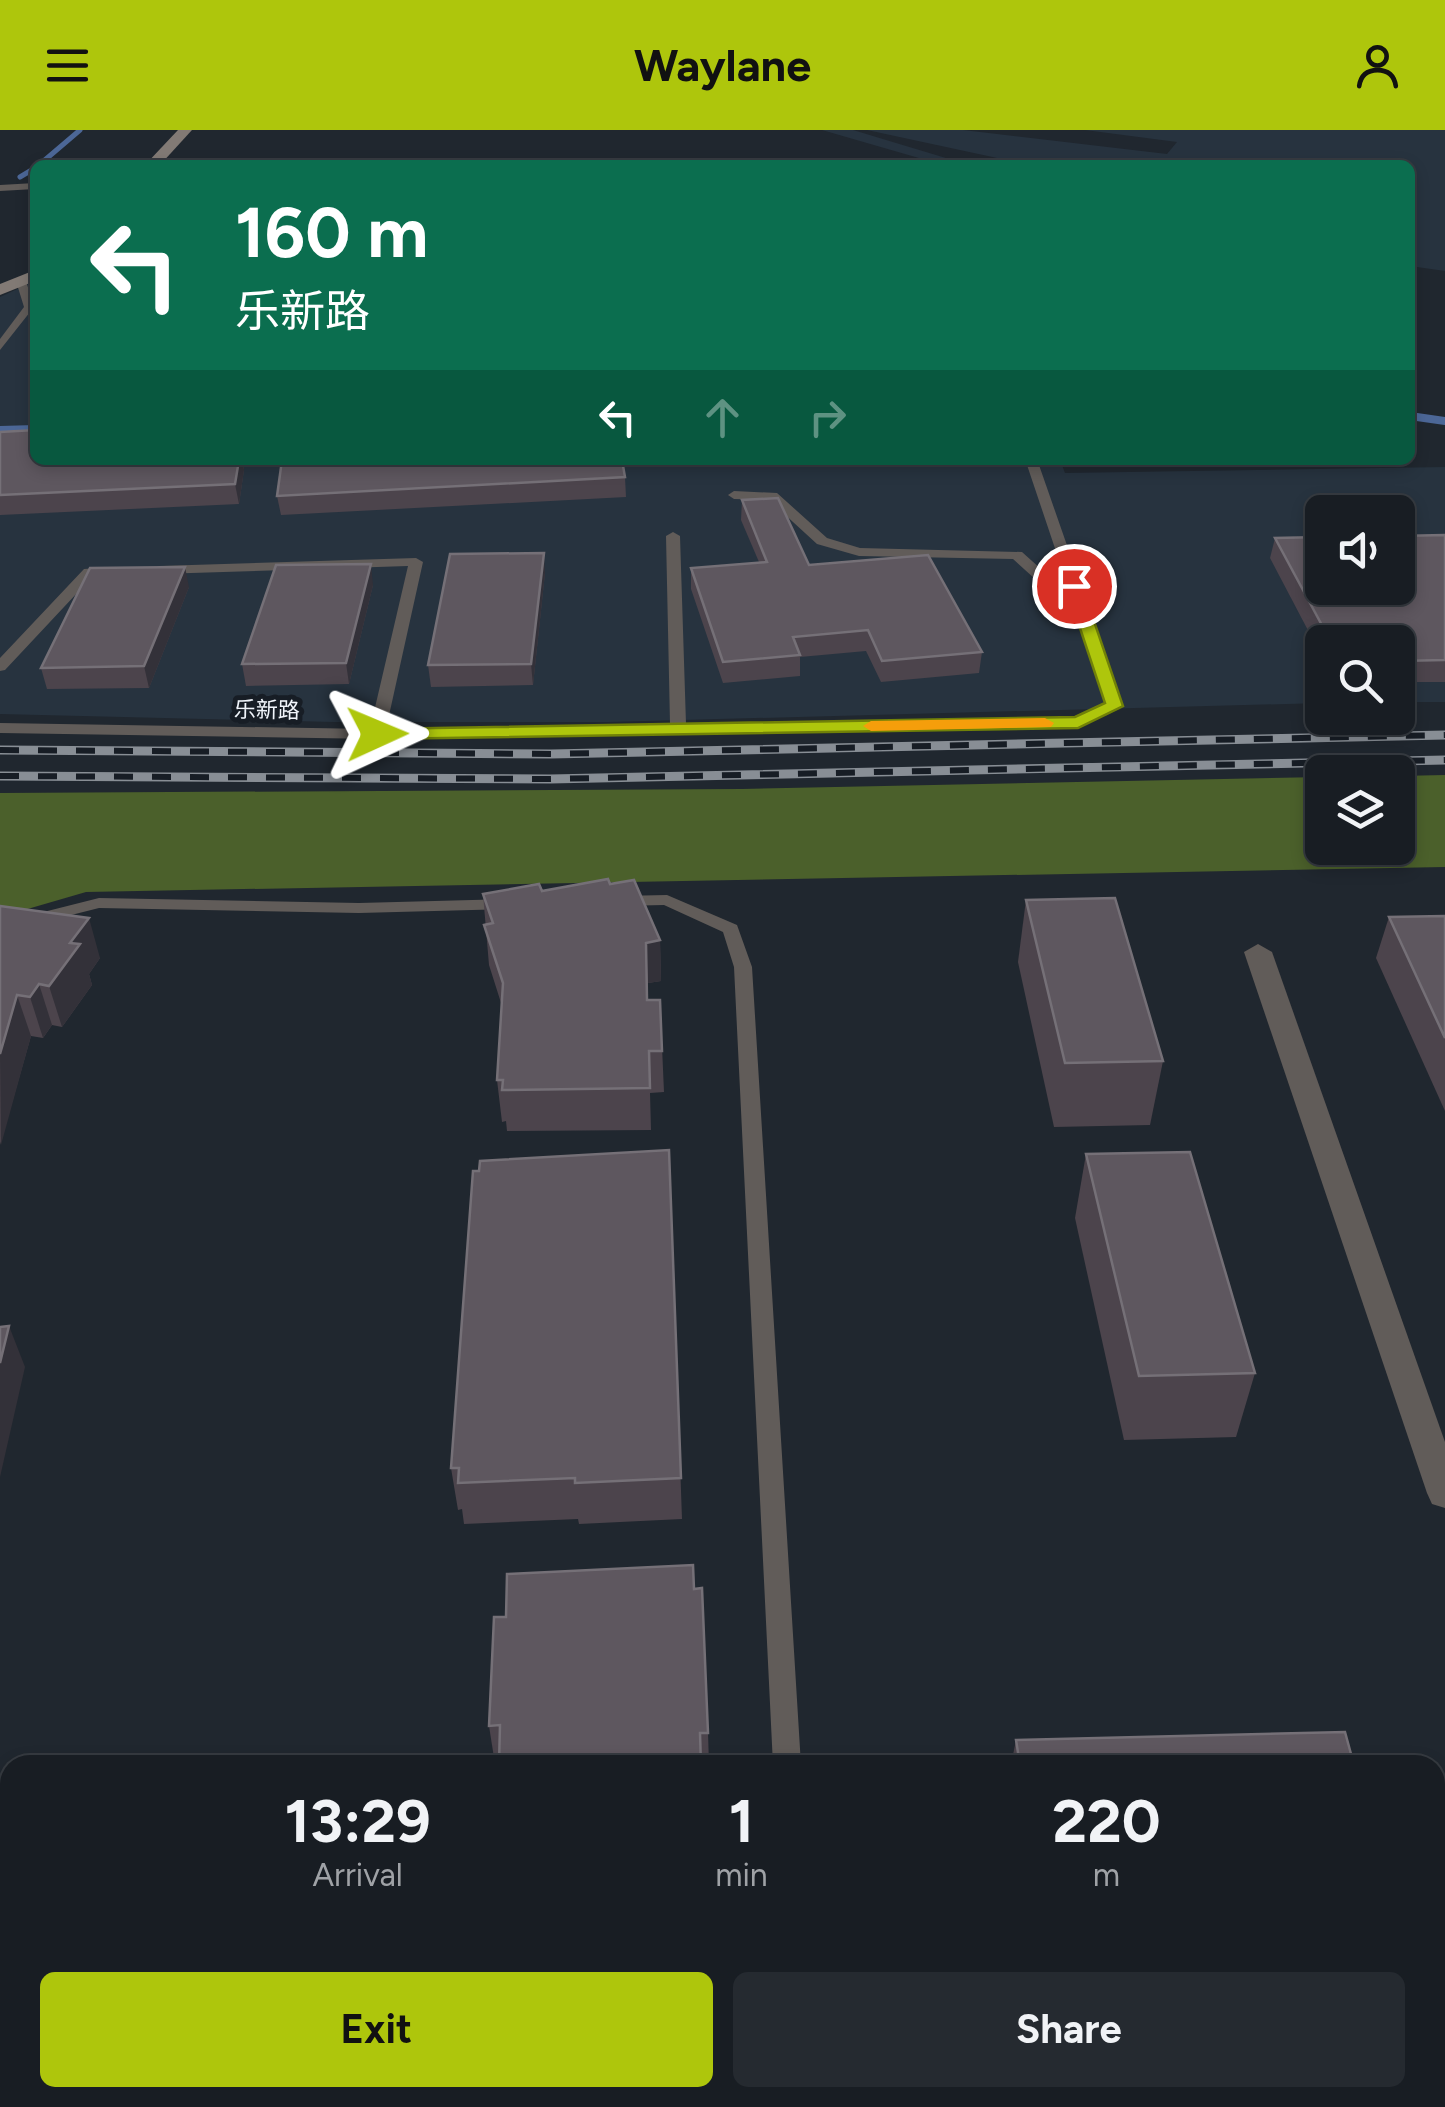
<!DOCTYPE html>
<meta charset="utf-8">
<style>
body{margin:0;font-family:Figtree,"Noto Sans SC",sans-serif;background:#252a30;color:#f1f3f6;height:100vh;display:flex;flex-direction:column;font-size:38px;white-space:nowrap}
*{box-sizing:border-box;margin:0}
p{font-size:32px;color:#9fa2a6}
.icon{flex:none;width:55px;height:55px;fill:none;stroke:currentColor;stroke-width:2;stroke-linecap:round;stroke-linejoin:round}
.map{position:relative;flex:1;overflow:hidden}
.sheet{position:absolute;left:0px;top:1625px;width:1445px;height:352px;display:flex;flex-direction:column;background:#181d23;border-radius:30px 30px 0 0;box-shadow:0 5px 15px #0003,0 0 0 2px #363b41}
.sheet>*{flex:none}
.banner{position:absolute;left:30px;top:30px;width:1385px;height:305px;border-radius:15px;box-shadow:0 5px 15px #0003,0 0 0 2px #363b41;background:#0b6e4f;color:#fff;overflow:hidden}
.tools{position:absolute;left:1305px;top:365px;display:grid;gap:20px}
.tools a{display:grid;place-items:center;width:110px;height:110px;border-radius:15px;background:#181d23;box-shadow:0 5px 15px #0003,0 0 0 2px #363b41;font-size:50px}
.pin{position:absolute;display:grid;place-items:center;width:85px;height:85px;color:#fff;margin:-42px;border:5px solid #fff;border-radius:50%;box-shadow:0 2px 10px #0007}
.me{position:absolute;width:110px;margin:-55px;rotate:89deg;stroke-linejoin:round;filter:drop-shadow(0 0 8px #0008)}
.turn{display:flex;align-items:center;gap:35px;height:210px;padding:0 40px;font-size:45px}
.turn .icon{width:130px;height:130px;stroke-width:2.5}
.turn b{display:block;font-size:70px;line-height:85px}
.lanes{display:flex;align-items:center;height:95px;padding:0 40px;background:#0003;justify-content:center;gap:50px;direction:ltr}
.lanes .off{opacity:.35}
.eta{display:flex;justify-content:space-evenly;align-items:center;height:170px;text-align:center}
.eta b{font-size:60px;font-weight:700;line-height:70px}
.action{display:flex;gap:20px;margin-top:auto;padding:20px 40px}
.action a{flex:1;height:115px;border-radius:15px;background:#aec60c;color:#111;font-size:40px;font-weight:700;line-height:115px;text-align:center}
.action a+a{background:#252a30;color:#f1f3f6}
header{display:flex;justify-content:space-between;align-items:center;height:130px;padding:0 40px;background:#aec60c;color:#111;font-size:45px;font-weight:700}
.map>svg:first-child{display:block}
</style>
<header><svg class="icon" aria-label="menu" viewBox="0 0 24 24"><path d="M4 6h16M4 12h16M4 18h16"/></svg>Waylane<svg class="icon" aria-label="person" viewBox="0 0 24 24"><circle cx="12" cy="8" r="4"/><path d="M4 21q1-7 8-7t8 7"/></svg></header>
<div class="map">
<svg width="1445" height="1977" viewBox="0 0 1445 1977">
<rect width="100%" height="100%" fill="#20272f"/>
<g fill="#27333f" fill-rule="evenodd">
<path d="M822 0H853L969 35H943Z"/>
<path d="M867 0H963L1167 24 1177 12 1085 0H1445V141L1410 136V35H1030Z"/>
<path d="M35 151V330H1060L1065 343 1445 337V572H1398V512H1322V573L609 592H334L0 584V167ZM1322 382H1398V458H1322Z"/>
</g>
<path fill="#4b602b" d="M1445 645V737L86 762 0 787V663L742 659 1322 647V718H1398V646Z"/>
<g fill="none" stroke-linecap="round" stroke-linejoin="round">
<g stroke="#4c6797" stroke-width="5">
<path d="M39 35 80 0"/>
<path d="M20 47 35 38"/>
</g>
<g stroke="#4c6797" stroke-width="8">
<path d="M1410 286 1445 291"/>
<path d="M0 300 35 299"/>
</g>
<g fill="#615c59" fill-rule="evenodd">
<path d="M35 53V59L0 61V55Z"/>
<path d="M21 148 26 151 34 177 0 220V209L24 177 16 151Z"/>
<path d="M1029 332 1039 335 1123 576 1082 595 377 609 0 603V593L370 599 408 436 159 444 152 440 159 436 416 428 423 432 386 599 670 594 666 406 673 402 680 406 686 594 1075 587 1107 574 1078 488 1013 429 859 426 817 414 769 370 734 369 728 365 734 361 777 363 827 408 860 418 1022 422 1071 466 1027 335Z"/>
<path d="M110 437 115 438V444L93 446 5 540 0 541V528L84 439Z"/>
<path d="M667 765 737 795 752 837 801 1635H773L734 837 723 802 664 775 619 776 610 771 619 766Z"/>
<path d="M99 768 359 773 510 769 519 774 510 779 359 783 99 778 0 803V793Z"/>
<path d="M790 1968H821L823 1977H791Z"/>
</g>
<path fill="#615c59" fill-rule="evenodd" d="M1258 814 1272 822 1445 1312V1378L1432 1374 1427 1363 1244 822Z"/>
<g fill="#827a75" fill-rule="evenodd">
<path d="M178 0H192L160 35H145Z"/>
<path d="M35 140V151L0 165V154Z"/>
</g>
<defs>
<g id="rail">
<path d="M0 620 551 624 1445 605"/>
<path d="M0 646 550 649 1445 630"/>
</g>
</defs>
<use href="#rail" stroke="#888e95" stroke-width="9"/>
<use href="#rail" stroke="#171d25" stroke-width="6" stroke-dasharray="19" stroke-linecap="butt"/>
</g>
<g fill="#4c444c">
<path d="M0 302 35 330H242L244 340 239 374 0 385Z"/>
<path d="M625 347 626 367 281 385 277 366Z"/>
<path d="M742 370 809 435 982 522 979 543 881 552 866 521 800 527V546L723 553 691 459V438L759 432 741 390Z"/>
<path d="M1445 405V552H1398V512H1322V527L1270 428 1275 408Z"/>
<path d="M545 443 533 555 431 557 428 535Z"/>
<path d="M373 455 349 554 246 556 242 534Z"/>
<path d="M189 457 149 558 47 559 41 538Z"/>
<path d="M610 754 660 810 661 851 648 853V870H660L664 962 650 963 651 1000 507 1001 506 991 502 992 497 950 502 876 489 835 483 764 542 761Z"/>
<path d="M1026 770 1163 931 1150 995 1054 997 1018 832Z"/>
<path d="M0 776 100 828 89 844 92 855 62 897 52 895 43 908 31 906 0 1015Z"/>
<path d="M1445 786V981L1376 828 1389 787Z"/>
<path d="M669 1020 682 1389 579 1394 578 1389 464 1394 462 1379 458 1380 451 1338Z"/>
<path d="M1086 1024 1255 1243 1236 1307 1124 1310 1075 1088Z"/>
<path d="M694 1459 708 1603 709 1635 495 1634 489 1596 506 1487Z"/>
<path d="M1016 1610 1354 1635H1011Z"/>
<path d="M1045 1968H1435L1445 1977H1046Z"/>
</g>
<g fill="#333139">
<path d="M239 330H242L244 340 239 374 235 354Z"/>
<path d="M544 423 545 443 533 555 531 534Z"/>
<path d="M371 434 373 455 349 554 346 533Z"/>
<path d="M185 437 189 457 149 558 144 536Z"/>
<path d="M89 788 100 828 89 844 92 855 62 897 49 856 70 813Z"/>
<path d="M660 810 661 851 648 853 646 813Z"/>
<path d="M39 854 52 895 43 908 30 867Z"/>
<path d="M17 865 31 906 1 1015 0 924Z"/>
<path d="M9 1196 25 1237 0 1347V1233Z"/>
</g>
<g fill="#5e575f" stroke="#757077" stroke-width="2.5">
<path d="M35 300V330H239L235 354 0 365V302Z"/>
<path d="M282 330H622L625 347 277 366Z"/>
<path d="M778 368 809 435 928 425 982 522 882 531 868 500 793 507 800 525 723 532 691 438 767 432 742 370Z"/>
<path d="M1445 405V530L1398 531V512H1331L1275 408 1322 407V458H1398V406Z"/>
<path d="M544 423 531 534 428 535 450 424Z"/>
<path d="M371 434 346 533 242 534 276 435Z"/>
<path d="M185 437 144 536 41 538 90 438Z"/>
<path d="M608 749 610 754 634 750 660 810 646 813 647 870H660L662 921H649L650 958 502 960 503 950H497L503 853 484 795 493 793 483 764 539 754 542 761Z"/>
<path d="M1115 768 1163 931 1065 933 1026 770Z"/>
<path d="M0 776 89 788 70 813 80 814 49 856 39 854 30 867 17 865 0 924Z"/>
<path d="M1445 786V908L1389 787Z"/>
<path d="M669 1020 681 1348 575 1353V1348L458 1353 459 1338H451L473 1041H479L480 1031Z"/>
<path d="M1190 1022 1255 1243 1139 1246 1086 1024Z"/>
<path d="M9 1196 0 1233V1197Z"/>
<path d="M693 1435 694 1459 702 1458 708 1603H700L701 1635H499L500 1595 489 1596 494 1487H506L507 1444Z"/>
<path d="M1345 1602 1354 1635H1020L1016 1610Z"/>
<path d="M1435 1917 1445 1952V1977H1070L1069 1968H1435Z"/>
</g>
<path fill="#aec60c" stroke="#718108" stroke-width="2.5" d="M1074 451 1082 456 1123 576 1078 598 377 609 368 604 377 599 1075 587 1105 573 1066 456Z"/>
<path fill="#f59e0b" d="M1045 588 1054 593 1051 597 871 601 863 596 871 591Z"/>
<g text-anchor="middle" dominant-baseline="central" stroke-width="10" stroke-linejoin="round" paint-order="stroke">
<g font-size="22" fill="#f1f5fb" stroke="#171d25">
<text transform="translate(267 580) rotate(1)">乐新路</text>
</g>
</g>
</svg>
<div class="tools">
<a><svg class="icon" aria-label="sound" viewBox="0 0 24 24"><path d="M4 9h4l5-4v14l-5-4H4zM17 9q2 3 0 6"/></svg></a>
<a><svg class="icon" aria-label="search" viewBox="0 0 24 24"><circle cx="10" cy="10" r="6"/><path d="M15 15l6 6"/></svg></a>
<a><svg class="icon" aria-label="layers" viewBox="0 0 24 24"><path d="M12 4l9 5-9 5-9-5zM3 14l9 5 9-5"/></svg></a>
</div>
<div class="pin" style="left:1074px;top:456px;background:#d93025"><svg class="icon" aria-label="arrive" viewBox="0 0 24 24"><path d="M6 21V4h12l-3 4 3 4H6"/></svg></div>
<svg class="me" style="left:377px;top:604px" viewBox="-20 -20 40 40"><path d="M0-17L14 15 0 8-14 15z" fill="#aec60c" stroke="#fff" stroke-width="4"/></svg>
<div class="banner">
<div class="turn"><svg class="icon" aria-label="left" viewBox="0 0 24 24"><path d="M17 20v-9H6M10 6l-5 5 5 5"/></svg><div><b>160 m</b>乐新路</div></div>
<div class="lanes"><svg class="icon" aria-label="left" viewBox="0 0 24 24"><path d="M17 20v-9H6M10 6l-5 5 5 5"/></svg><svg class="icon off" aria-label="ahead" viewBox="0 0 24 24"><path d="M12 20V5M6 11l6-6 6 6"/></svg><svg class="icon off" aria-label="right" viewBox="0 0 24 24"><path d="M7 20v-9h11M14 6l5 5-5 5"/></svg></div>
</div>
<section class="sheet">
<div class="eta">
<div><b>13:29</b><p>Arrival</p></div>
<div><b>1</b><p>min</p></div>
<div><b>220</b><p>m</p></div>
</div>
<div class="action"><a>Exit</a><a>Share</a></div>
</section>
</div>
